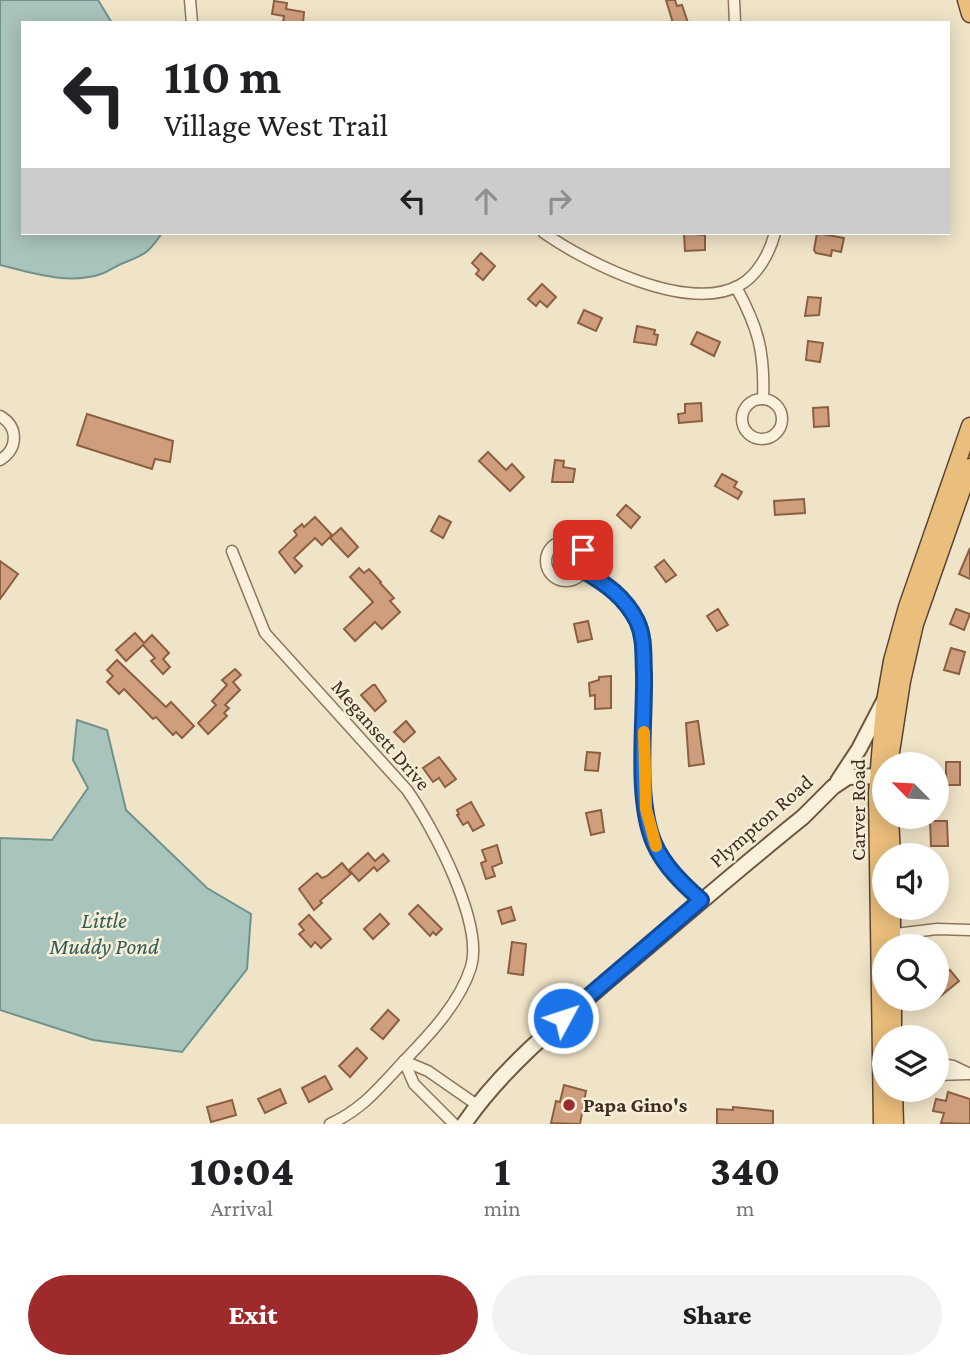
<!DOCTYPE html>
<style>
body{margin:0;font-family:"Crimson Pro",serif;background:#f2f2f2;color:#202124;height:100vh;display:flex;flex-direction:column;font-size:26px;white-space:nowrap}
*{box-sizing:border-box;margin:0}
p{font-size:23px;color:#757577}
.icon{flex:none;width:38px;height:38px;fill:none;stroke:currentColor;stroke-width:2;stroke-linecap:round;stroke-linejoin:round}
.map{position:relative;height:1124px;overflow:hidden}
.panel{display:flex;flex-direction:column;background:#fff;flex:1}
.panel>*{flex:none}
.guide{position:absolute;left:21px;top:21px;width:929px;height:214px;border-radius:0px;box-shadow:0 4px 18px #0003;background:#fff;color:#202124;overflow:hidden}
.needle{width:46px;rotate:294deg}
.fabs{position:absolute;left:872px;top:752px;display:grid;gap:14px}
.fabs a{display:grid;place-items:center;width:77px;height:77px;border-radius:50%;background:#fff;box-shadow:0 4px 18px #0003;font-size:35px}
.pin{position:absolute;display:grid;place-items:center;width:60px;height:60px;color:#fff;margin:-30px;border-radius:14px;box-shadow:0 4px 10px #0006}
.me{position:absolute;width:77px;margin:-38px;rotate:50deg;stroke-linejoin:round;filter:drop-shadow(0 0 5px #0008)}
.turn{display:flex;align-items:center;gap:24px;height:147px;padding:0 28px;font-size:32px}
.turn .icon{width:91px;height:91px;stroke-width:2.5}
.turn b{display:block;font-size:49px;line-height:60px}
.lanes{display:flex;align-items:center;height:66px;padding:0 28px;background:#0003;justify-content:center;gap:35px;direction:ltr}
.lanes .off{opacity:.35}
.eta{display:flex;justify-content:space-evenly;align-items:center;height:119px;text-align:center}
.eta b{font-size:42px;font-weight:800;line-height:49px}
.button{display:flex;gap:14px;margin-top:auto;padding:14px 28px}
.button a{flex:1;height:80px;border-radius:42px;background:#9e2a2b;color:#fff;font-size:28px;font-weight:800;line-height:80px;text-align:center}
.button a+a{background:#f2f2f2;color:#202124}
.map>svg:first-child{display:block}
</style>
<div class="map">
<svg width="970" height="1124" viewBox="0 0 970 1124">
<rect width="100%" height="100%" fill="#f0e4c8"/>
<g fill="#a9c4bc" stroke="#6f938a" stroke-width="2">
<path d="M0 0H98L112 23H23V233H162C147 255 145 254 121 264 114 267 108 272 101 274 69 285 32 273 0 265Z"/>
<path d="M77 720 107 730 126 810 207 888 251 914 247 969 182 1052 93 1040 0 1010V838L52 840 88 788 73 760Z"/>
</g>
<g fill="#cf9f7d" stroke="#8d5f41" stroke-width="2">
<path d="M666 0H675L677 6 682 5 688 23H673Z"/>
<path d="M274 1 287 3 286 9 304 12 303 23H283L284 16 272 14Z"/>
<path d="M684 233 705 235V250L685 251Z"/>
<path d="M817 233 844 238 841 252 832 250 831 256 816 253 814 250Z"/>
<path d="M481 253 495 266 483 280 476 274 479 270 472 263Z"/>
<path d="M542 284 556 297 547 307 540 301 536 306 528 299Z"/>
<path d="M808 297 821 298 819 315 805 316Z"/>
<path d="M584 310 602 318 596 331 578 323Z"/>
<path d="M637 326 655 330 654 334 658 335 656 345 634 342Z"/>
<path d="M697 332 720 342 714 356 691 344Z"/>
<path d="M808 341 823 343 820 362 806 360Z"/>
<path d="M701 403 702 421 679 423 678 414 685 413V404Z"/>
<path d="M828 407 829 426 814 427 813 408Z"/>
<path d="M87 414 173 441 170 462 155 459 152 469 77 445Z"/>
<path d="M488 452 506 470 512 464 524 477 510 491 479 461Z"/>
<path d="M555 460 564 461 563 467 575 469 573 482H552Z"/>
<path d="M722 474 737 482 734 487 742 492 738 499 715 486Z"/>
<path d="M804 499 805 513 775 515 774 501Z"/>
<path d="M626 505 640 517 631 528 617 515Z"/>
<path d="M439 516 451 522 443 538 431 531Z"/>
<path d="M315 517 332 535 322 545 315 538 294 558 302 566 295 573 279 552 297 535 294 531 302 524 304 527Z"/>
<path d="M341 528 358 547 348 557 330 538Z"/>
<path d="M970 548V579L959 574Z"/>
<path d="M664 560 676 575 666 582 655 567Z"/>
<path d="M0 561 18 574 0 599Z"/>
<path d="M359 568 364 573 369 569 381 582 380 583 394 598 390 601 400 612 382 629 375 622 355 641 344 629 373 602 350 577Z"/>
<path d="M718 609 728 625 717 631 707 616Z"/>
<path d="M956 609 970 614 964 630 950 624Z"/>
<path d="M588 621 592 639 578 642 574 624Z"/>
<path d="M135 633 144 643 152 635 169 653 163 659 170 667 163 674 151 661 155 658 143 645 126 661 116 650Z"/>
<path d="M951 648 965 652 959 674 944 670Z"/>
<path d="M117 660 166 707 171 702 194 726 182 738 176 732 173 735 156 717 153 719 124 689 119 694 107 682 113 676 107 670Z"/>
<path d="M235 669 241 675 233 682 240 690 225 705 229 708 224 713 227 716 208 734 198 723 216 705 212 701 227 685 222 680Z"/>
<path d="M611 676V708L595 709V695L590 696 589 683 599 680V677Z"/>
<path d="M373 685H375L386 701 375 711 361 695Z"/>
<path d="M406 721 415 732 404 742 394 732Z"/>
<path d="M698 721 704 764 689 766 686 723Z"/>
<path d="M587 752 600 753 598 771 585 770Z"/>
<path d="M439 757 456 779 445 787 439 778 433 782 423 768Z"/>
<rect x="946" y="762" width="14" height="23"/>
<path d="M471 802 484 825 473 831 468 822 463 825 457 815 459 814 457 810Z"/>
<path d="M601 810 604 832 591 835 586 813Z"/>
<path d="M930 821H947L948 846H931Z"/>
<path d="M497 845 502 863 492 867 495 876 486 879 481 863 486 861 482 850Z"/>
<path d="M368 853 375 861 383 854 389 861 377 871 374 867 359 881 349 870Z"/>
<path d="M342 863 351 874 320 901 322 903 314 910 299 889 317 873 322 878 327 876Z"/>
<path d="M418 905 442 929 436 935 433 932 430 936 409 914Z"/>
<path d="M511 907 515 920 502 924 498 911Z"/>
<path d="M380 914 389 924 373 939 364 929Z"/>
<path d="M309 915 331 939 321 948 315 942 311 947 299 934 304 930 299 924Z"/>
<path d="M512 942 526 944 523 975 508 973Z"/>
<path d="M950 970 959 981 936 1000V981Z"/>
<path d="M388 1010 399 1020 383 1039 371 1029Z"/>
<path d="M357 1048 367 1058 350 1077 339 1066Z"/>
<path d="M325 1076 332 1089 309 1102 302 1088Z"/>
<path d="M564 1085 586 1091 580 1124 551 1123 556 1101 560 1102Z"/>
<path d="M280 1089 286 1103 265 1113 258 1099Z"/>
<path d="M948 1092 970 1099V1124L941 1123 944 1113 933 1111 936 1099 946 1101Z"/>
<path d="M232 1100 236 1115 211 1122 207 1107Z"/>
<path d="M733 1107 773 1111V1124H717V1109L733 1110Z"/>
</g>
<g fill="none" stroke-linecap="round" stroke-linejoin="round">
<defs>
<g id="minor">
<path d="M190 0 192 23"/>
<path d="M734 0 735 23"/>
<path d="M544 233C587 263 688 314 740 285 758 275 770 252 775 233"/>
<path d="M736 287C758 327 765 352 763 399"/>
<circle cx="762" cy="419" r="20"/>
<path d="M0 416C19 427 18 449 0 460"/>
<circle cx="566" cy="561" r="20"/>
<path d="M232 551 265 633 407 790C433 827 484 923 471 967 460 1002 431 1033 407 1058 381 1085 365 1108 330 1124"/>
<path d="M584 571C613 588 636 608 643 643L644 787 650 831 658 850 669 866 701 900"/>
<path d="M887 935 937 929 970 930"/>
<path d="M404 1061 428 1071 477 1105"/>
<path d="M404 1061 414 1084 454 1124"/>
<path d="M936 1063 953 1066 970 1074"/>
<path d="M936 1075 967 1074"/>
</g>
<g id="secondary">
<path d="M838 781 859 749 884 701"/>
<path d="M464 1124C506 1063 567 1016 623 968 683 917 742 866 803 817L833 787 848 777 884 776"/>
</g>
<g id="trunk">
<path d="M966 0 970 14"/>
<path d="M889 765 902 681 915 624 970 467"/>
<path d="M890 817 892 856"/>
<path d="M892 908V947"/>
<path d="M893 1038V999"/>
<path d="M894 1090 895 1124"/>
<path d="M882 1124 877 793 884 707 892 661 907 607 970 426"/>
</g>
</defs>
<use href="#minor" stroke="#8d765c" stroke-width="13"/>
<use href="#secondary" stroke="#6f573f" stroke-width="18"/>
<use href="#trunk" stroke="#5b4430" stroke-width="19"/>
<use href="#minor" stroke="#faf1dc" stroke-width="10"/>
<use href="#secondary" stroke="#faf1dc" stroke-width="14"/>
<use href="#trunk" stroke="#eabe7c" stroke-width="16"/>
</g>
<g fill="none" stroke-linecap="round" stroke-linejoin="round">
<defs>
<path id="route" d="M563 1018 701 900C683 884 664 866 654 843 635 799 645 722 644 674 643 656 645 638 637 621 625 597 606 584 584 571L586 562 583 550"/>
</defs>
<use href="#route" stroke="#114b97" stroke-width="18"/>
<use href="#route" stroke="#1a73e8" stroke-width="12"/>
<path stroke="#f59e0b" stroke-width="12" d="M644 732 646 809 656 846"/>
</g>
<circle fill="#9e2a2b" stroke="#f7eed8" stroke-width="2.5" cx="569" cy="1105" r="7"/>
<g text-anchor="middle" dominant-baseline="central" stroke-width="5" stroke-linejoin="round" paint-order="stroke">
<g font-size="21" fill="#3d2e20" stroke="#f7eed8">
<text transform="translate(381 735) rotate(49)">Megansett Drive</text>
<text transform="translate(858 810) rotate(-90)">Carver Road</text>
<text transform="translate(761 821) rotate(-41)">Plympton Road</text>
</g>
<g font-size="21" font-weight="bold" fill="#3d2e20" stroke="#f7eed8" text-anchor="start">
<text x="583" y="1105">Papa Gino's</text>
</g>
<g font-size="23" font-style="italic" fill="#2f5d5a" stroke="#f7eed8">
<text x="104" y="920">Little<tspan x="104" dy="26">Muddy Pond</tspan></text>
</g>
</g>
</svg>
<div class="fabs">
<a><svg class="needle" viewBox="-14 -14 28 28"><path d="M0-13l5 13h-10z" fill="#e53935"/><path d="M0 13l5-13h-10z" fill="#757577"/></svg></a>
<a><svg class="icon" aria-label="sound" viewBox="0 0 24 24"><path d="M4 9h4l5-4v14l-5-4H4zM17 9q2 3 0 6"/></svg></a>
<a><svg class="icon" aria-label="search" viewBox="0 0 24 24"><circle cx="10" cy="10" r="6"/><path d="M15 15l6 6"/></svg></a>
<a><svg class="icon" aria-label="layers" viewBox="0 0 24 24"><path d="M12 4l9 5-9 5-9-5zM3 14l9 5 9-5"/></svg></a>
</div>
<div class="pin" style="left:583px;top:550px;background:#d93025"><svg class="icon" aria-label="arrive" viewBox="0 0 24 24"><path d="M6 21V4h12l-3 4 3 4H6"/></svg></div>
<svg class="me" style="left:563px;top:1018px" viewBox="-20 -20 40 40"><circle r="17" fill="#1a73e8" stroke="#fff" stroke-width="3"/><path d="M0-11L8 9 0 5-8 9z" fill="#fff"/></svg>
<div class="guide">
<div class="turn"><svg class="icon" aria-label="left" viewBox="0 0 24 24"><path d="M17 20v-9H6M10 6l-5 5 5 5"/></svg><div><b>110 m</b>Village West Trail</div></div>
<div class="lanes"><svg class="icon" aria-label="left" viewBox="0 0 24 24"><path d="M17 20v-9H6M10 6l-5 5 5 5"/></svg><svg class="icon off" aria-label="ahead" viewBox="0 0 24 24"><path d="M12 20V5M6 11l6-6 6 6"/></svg><svg class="icon off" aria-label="right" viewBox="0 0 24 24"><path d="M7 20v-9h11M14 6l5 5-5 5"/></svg></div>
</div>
</div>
<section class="panel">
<div class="eta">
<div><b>10:04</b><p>Arrival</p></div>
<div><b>1</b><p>min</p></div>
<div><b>340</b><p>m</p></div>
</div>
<div class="button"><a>Exit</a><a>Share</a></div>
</section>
